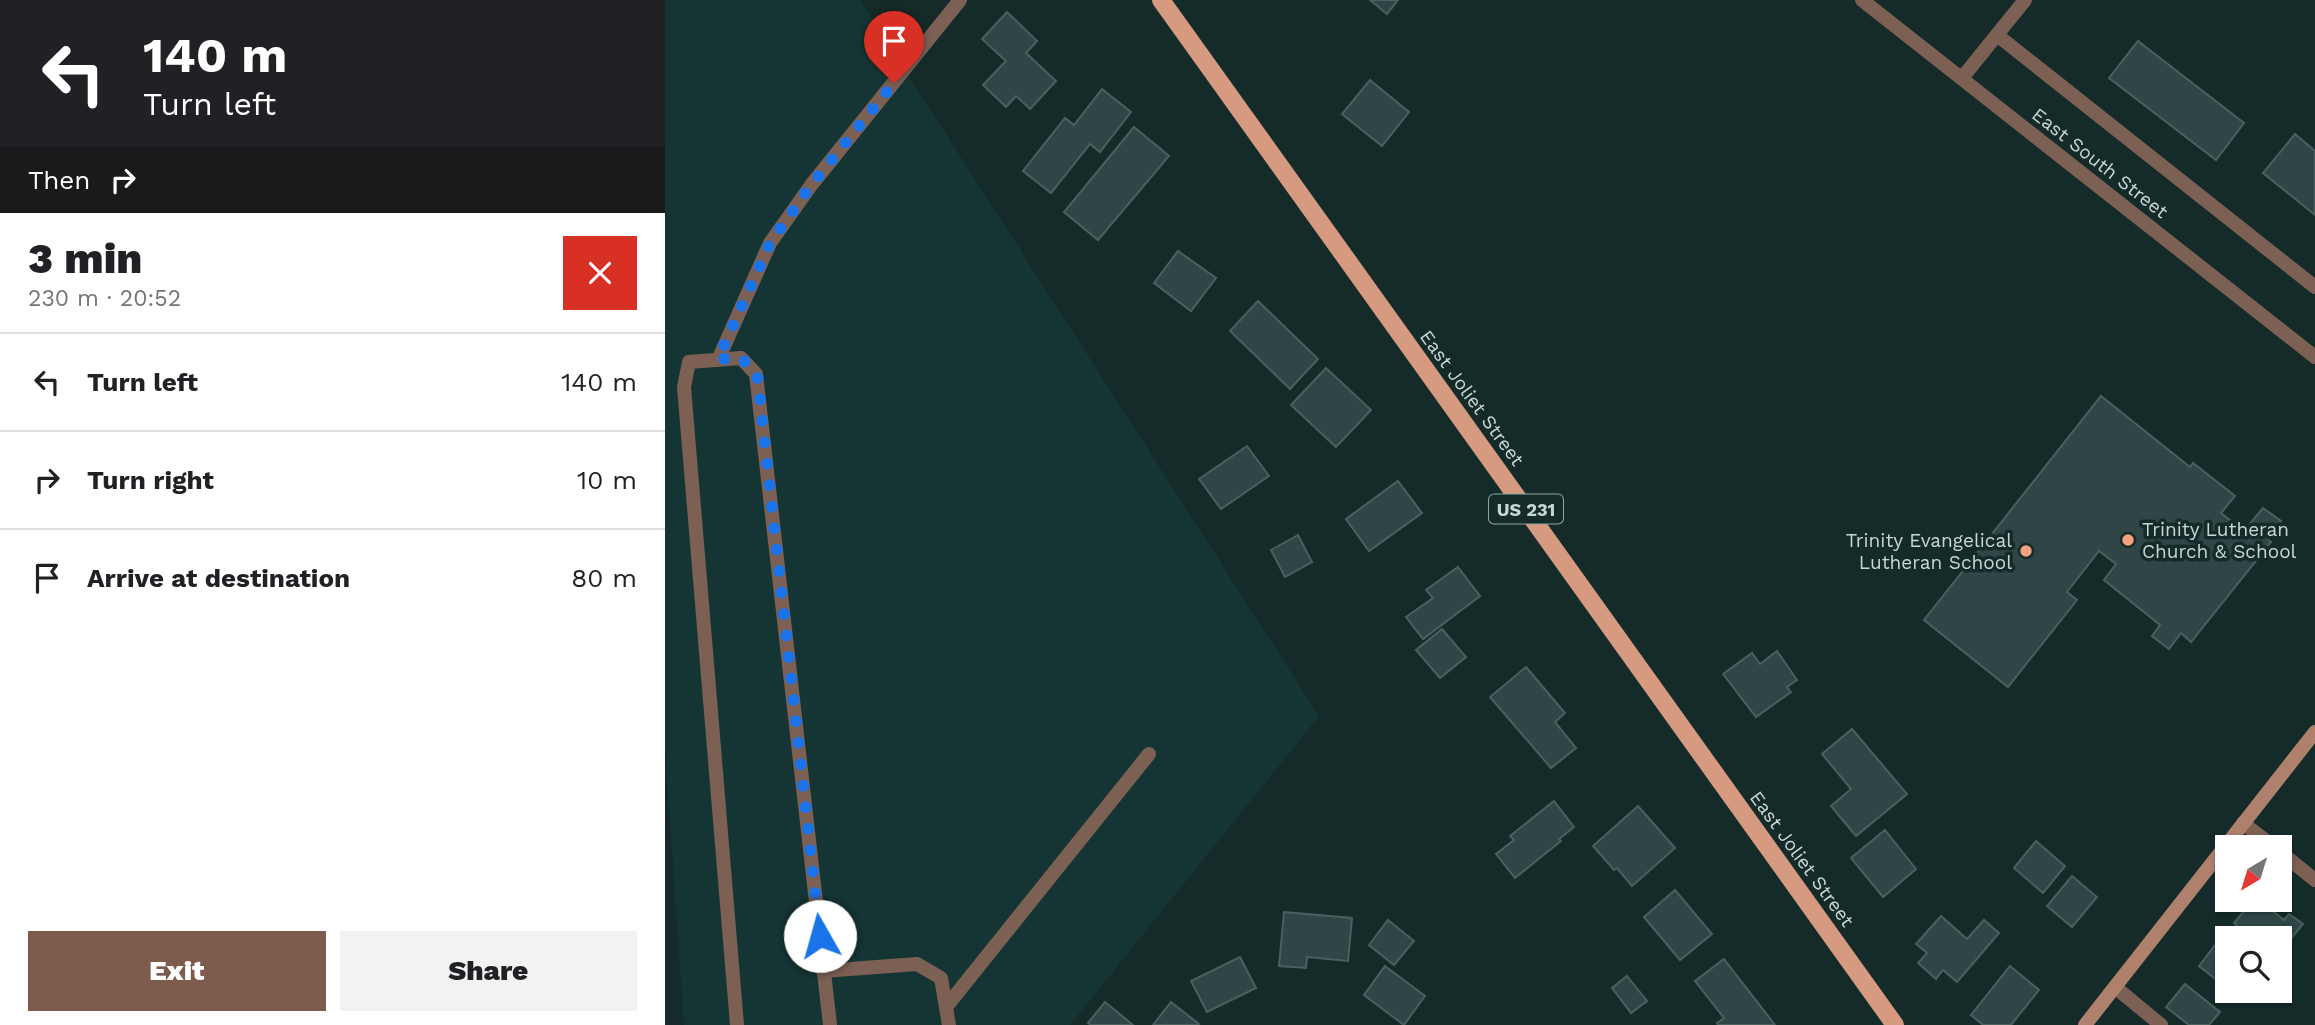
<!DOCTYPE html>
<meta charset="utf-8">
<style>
body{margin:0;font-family:"Work Sans",sans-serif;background:#f2f2f2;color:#202124;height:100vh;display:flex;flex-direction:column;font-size:26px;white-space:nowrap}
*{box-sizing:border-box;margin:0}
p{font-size:23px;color:#757577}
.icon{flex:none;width:38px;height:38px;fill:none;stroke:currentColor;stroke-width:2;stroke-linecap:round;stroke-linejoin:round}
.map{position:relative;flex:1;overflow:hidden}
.side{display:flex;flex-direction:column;background:#fff;width:665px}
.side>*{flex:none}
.banner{background:#202124;color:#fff;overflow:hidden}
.needle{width:46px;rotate:218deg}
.tools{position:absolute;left:1550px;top:835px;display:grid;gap:14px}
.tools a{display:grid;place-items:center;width:77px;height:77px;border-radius:0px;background:#fff;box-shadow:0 2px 5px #0004;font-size:35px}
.pin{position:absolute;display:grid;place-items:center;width:60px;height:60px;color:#fff;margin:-72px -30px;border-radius:50% 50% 50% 0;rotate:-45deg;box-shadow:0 0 7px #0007}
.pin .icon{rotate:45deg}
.me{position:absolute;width:77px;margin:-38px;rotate:353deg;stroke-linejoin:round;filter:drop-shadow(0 0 5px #0008)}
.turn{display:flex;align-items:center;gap:24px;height:147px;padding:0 28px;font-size:32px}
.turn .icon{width:91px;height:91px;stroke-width:2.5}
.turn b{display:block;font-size:49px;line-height:60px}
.then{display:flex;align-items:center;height:66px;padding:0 28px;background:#0003;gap:14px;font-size:26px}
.round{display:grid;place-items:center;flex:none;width:74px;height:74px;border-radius:0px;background:#f2f2f2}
.headline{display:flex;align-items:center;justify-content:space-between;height:119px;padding:0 28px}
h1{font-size:42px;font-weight:800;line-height:52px}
.primary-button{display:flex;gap:14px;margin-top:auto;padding:14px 28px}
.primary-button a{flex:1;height:80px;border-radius:0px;background:#7e5b4c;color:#fff;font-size:28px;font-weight:800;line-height:80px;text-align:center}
.primary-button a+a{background:#f2f2f2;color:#202124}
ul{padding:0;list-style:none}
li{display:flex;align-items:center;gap:21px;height:98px;padding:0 28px;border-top:2px solid #e0e0e0}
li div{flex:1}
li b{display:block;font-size:26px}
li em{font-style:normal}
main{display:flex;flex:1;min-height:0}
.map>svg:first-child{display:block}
</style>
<main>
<section class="side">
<div class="banner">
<div class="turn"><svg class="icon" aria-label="left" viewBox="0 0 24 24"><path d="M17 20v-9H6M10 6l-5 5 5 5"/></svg><div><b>140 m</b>Turn left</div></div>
<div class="then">Then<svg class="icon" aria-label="right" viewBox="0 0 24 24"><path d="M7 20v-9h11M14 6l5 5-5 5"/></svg></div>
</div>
<div class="headline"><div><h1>3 min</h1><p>230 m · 20:52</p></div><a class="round" style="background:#d93025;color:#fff"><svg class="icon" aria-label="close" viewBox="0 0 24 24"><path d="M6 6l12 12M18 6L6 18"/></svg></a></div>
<ul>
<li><svg class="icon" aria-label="left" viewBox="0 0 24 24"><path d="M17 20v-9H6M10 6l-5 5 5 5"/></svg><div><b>Turn left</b></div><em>140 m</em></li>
<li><svg class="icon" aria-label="right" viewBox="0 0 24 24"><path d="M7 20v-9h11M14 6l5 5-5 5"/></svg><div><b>Turn right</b></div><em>10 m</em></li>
<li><svg class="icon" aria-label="arrive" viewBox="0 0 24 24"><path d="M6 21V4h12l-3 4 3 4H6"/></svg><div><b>Arrive at destination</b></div><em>80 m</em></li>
</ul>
<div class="primary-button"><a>Exit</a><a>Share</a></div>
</section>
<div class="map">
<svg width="1650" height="1025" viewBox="0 0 1650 1025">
<rect width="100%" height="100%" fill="#152b2a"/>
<path fill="#153534" d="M0 0H195L654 716 405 1025H19L0 750Z"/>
<g fill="#304646" stroke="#49605f" stroke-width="2">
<path d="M705 0H733L722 14Z"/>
<path d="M342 12 372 41 361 53 391 81 365 109 351 96 341 107 318 85 341 61 317 39Z"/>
<path d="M1473 41 1579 123 1551 160 1444 78Z"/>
<path d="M705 80 744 112 717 146 677 114Z"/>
<path d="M437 89 466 112 435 152 425 144 386 193 358 171 400 118 409 125Z"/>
<path d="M469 127 504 156 433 240 399 212Z"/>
<path d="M1630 134 1650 151V215L1598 173Z"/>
<path d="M513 251 551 278 526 311 489 283Z"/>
<path d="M593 301 653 359 625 389 565 331Z"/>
<path d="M661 368 706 410 671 447 626 405Z"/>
<path d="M1436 396 1525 467 1528 463 1570 496 1556 513 1579 531 1598 508 1616 521 1602 538 1606 542 1526 642 1516 633 1504 649 1487 636 1495 625 1439 580 1451 564 1434 551 1402 592 1412 600 1343 687 1259 620Z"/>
<path d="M582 446 604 476 556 509 534 479Z"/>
<path d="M733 481 757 513 704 551 681 519Z"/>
<path d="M633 535 647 562 620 577 606 550Z"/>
<path d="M793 567 815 596 758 639 741 617 768 598 761 590Z"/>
<path d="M777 629 801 657 775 678 751 650Z"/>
<path d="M1112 651 1132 680 1122 687 1126 692 1091 717 1058 674 1087 653 1095 664Z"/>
<path d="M861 667 900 713 890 722 911 748 886 768 825 697Z"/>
<path d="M1187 729 1242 794 1191 836 1166 806 1186 789 1157 754Z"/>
<path d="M889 801 909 827 894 839 896 841 850 878 831 854 849 840 845 836Z"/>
<path d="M973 806 1010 848 967 886 952 868 949 870 928 846Z"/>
<path d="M1220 830 1251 869 1218 897 1186 858Z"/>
<path d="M1371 841 1400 866 1378 893 1349 868Z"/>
<path d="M1407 876 1432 897 1407 927 1382 906Z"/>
<path d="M1010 890 1047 934 1015 960 979 917Z"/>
<path d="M1588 900H1594L1619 920 1624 914 1638 924 1615 952V938H1588L1569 923Z"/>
<path d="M619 912 687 918 683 961 642 957 641 968 614 966Z"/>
<path d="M1276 916 1302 939 1319 920 1334 933 1292 982 1278 970 1271 979 1253 963 1262 953 1251 944Z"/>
<path d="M723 920 749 941 729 965 704 945Z"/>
<path d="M1554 940 1563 947V989L1534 966Z"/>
<path d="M575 957 591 988 542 1012 526 981Z"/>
<path d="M1059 959 1110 1025H1053L1052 1023 1059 1018 1030 981Z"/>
<path d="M720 966 760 996 739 1025 699 995Z"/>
<path d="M1345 966 1374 990 1346 1025H1318L1306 1015Z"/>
<path d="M962 976 982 1001 966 1013 947 988Z"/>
<path d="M1520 984 1555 1012 1544 1025H1524L1501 1007Z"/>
<path d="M1565 990H1589L1580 1002Z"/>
<path d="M440 1002 468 1025H426L423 1023Z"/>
<path d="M506 1002 534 1024 533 1025H488Z"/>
</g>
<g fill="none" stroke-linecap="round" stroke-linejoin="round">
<g stroke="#7d6054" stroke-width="14">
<path d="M53 360 105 243 147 184 295 0"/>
<path d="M158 971 252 964 276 978 284 1025"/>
<path d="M1450 987 1496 1025"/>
<path d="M281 1007 484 754"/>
<path d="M72 1025 19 387 24 362 76 358 91 374 165 1025"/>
</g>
<g stroke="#7d6054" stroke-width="14">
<path d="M1197 0 1650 357"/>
<path d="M1332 35 1650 287"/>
<path d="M1297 78 1360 0"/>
<path d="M1578 823 1609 847"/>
<path d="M1615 852 1650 880"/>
</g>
<path stroke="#af816d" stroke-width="14" d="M1420 1025 1650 732"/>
<path stroke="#d59a80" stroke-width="18" d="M496 0 1230 1025"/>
</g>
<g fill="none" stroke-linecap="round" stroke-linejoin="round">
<path stroke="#1a73e8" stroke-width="12" stroke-dasharray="0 21.6" d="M155 936 92 374 76 358 53 359 105 243 147 184 229 83"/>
</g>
<g fill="#f1a17e" stroke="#152b2a" stroke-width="2.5">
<circle cx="1463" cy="540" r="7"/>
<circle cx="1361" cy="551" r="7"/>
</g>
<g text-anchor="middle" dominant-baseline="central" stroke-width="7" stroke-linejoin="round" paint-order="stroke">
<rect fill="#152b2a" stroke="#93a3a2" stroke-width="2" x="824" y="494.5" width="74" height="29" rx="5"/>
<g font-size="18" font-weight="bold" fill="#c9d6d6">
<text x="861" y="509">US 231</text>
</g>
<g font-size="19" fill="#c9d6d6" stroke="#152b2a">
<text transform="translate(1435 163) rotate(38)">East South Street</text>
<text transform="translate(807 398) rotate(54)">East Joliet Street</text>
<text transform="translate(1137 859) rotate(54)">East Joliet Street</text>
</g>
<g font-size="19" fill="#c9d6d6" stroke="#152b2a" text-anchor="start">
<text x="1477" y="529">Trinity Lutheran<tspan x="1477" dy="22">Church &amp; School</tspan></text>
<text x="1347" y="540" text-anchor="end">Trinity Evangelical<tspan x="1347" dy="22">Lutheran School</tspan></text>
</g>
</g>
</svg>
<div class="tools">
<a><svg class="needle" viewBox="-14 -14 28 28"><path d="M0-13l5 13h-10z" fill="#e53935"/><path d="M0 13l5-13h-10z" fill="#757577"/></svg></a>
<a><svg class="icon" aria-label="search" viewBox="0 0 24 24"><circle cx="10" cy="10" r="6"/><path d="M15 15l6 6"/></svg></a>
</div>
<div class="pin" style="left:229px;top:83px;background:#d93025"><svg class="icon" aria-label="arrive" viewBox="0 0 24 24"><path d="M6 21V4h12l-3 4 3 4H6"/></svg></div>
<svg class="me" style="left:155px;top:936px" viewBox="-20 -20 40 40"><circle r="19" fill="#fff"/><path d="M0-13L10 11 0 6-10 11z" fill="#1a73e8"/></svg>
</div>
</main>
